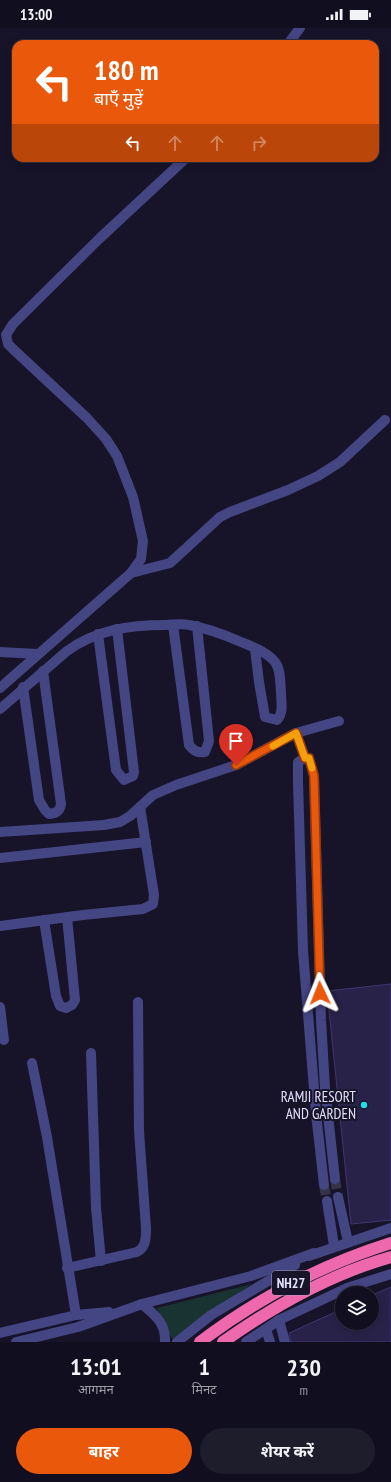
<!DOCTYPE html>
<html lang="hi">
<meta charset="utf-8">
<style>
body{margin:0;font-family:"PT Sans Narrow","Noto Sans Devanagari",sans-serif;background:#1e1d2c;color:#f1f3f6;height:100vh;display:flex;flex-direction:column;font-size:15px;white-space:nowrap}
*{box-sizing:border-box;margin:0}
p{font-size:13px;color:#9c9ca4}
.icon{flex:none;width:22px;height:22px;fill:none;stroke:currentColor;stroke-width:2;stroke-linecap:round;stroke-linejoin:round}
.map{position:relative;height:1314px;overflow:hidden}
.details{display:flex;flex-direction:column;background:#110f1f;flex:1}
.details>*{flex:none}
.banner{position:absolute;left:12px;top:12px;width:367px;height:122px;border-radius:12px;box-shadow:0 2px 10px #0003,0 0 0 1px #302f3d;background:#ea580c;color:#fff;overflow:hidden}
.tools{position:absolute;left:335px;top:1258px;display:grid;gap:8px}
.tools a{display:grid;place-items:center;width:44px;height:44px;border-radius:50%;background:#110f1f;box-shadow:0 2px 10px #0003,0 0 0 1px #302f3d;font-size:20px}
.pin{position:absolute;display:grid;place-items:center;width:34px;height:34px;color:#fff;margin:-41px -17px;border-radius:50% 50% 50% 0;rotate:-45deg;box-shadow:0 0 4px #0007}
.pin .icon{rotate:45deg}
.me{position:absolute;width:44px;margin:-22px;rotate:358deg;stroke-linejoin:round;filter:drop-shadow(0 0 3px #0008)}
.turn{display:flex;align-items:center;gap:14px;height:84px;padding:0 16px;font-size:18px}
.turn .icon{width:52px;height:52px;stroke-width:2.5}
.turn b{display:block;font-size:28px;line-height:34px}
.lanes{display:flex;align-items:center;height:38px;padding:0 16px;background:#0003;justify-content:center;gap:20px;direction:ltr}
.lanes .off{opacity:.35}
.eta{display:flex;justify-content:space-evenly;align-items:center;height:68px;text-align:center}
.eta b{font-size:24px;font-weight:700;line-height:28px}
.cta{display:flex;gap:8px;margin-top:auto;padding:8px 16px}
.cta a{flex:1;height:46px;border-radius:24px;background:#ea580c;color:#fff;font-size:16px;font-weight:700;line-height:46px;text-align:center}
.cta a+a{background:#1e1d2c;color:#f1f3f6}
.status{display:flex;justify-content:space-between;align-items:center;height:28px;padding:0 20px;background:#110f1f;direction:ltr}
.status svg{height:11px;fill:currentColor}
.map>svg:first-child{display:block}
</style>
<div class="status"><b>13:00</b><svg viewBox="0 0 49 12"><path d="M0 12V9h3v3zM5 12V6h3v6zM10 12V3h3v9zM15 12V0h3v12zM26 1h20v11H26zM47 4h2v5h-2z"/></svg></div>
<div class="map">
<svg width="391" height="1314" viewBox="0 0 391 1314">
<rect width="100%" height="100%" fill="#171429"/>
<path fill="#183331" d="M252 1256 172 1311 157 1280Z"/>
<g fill="#282248" stroke="#403772">
<path d="M391 956V1192L351 1196 327 963Z"/>
<path d="M391 1259V1314H291L289 1305 342 1281V1295H372V1267Z"/>
</g>
<g fill="none" stroke-linecap="round" stroke-linejoin="round">
<g stroke="#353349" stroke-width="10" stroke-dasharray="10 5" stroke-linecap="butt">
<path d="M335 1151 338 1169"/>
<path d="M324 1157 327 1173"/>
</g>
<g stroke="#444583" stroke-width="10">
<path d="M288 16 300 0"/>
<path d="M131 545 170 535 220 489 230 484 288 462 318 448 340 434 385 392"/>
<path d="M173 597 189 717C194 723 197 725 205 724L209 713 197 598"/>
<path d="M98 606 116 742 124 752 133 748 134 744 117 601"/>
<path d="M0 624 38 626"/>
<path d="M23 659 39 772 45 782 49 786C57 785 60 783 61 776L43 643"/>
<path d="M0 660 131 545 141 531 143 513 133 469 117 428 106 411 87 390 14 322 8 316 6 307 13 296 100 210 186 130"/>
<path d="M0 681 67 623C96 602 129 597 165 597 173 597 181 595 189 597 207 600 225 607 241 614 253 619 267 624 275 634 281 642 280 654 281 664 281 674 284 685 277 692L265 689 259 654 255 621"/>
<path d="M296 705 305 730"/>
<path d="M0 804 104 797 120 794 130 788 153 767 176 757 236 737 296 705 339 693"/>
<path d="M0 830 146 814"/>
<path d="M44 892 56 968 60 978 66 980 72 977 75 972 67 889"/>
<path d="M0 898 83 887 143 881 153 876 154 867 140 779"/>
<path d="M0 979 4 1012"/>
<path d="M91 1025 96 1180 101 1233"/>
<path d="M32 1035 47 1109 76 1287"/>
<path d="M324 1157 316 1086 303 923 298 754V734L305 730H309L314 748 321 992 325 1060 335 1151"/>
<path d="M338 1169 348 1214"/>
<path d="M327 1173 334 1218"/>
<path d="M309 1228 391 1200"/>
<path d="M67 1240 137 1224C146 1219 146 1210 146 1200L139 1103 138 974"/>
<path d="M142 1276C155 1287 166 1295 165 1314"/>
<path d="M279 1292 285 1314"/>
<path d="M266 1301 270 1314"/>
<path d="M0 1305 76 1287 109 1284"/>
<path d="M16 1314 78 1299 142 1276 251 1248 314 1225"/>
<path d="M177 1314 211 1287 295 1237"/>
<path d="M246 1314 279 1292 347 1260 391 1246"/>
</g>
<g stroke="#ee68ae" stroke-width="12">
<path d="M200 1314C258 1270 321 1237 391 1215"/>
<path d="M223 1314C274 1278 330 1246 391 1229"/>
</g>
</g>
<g fill="none" stroke-linecap="round" stroke-linejoin="round">
<defs>
<path id="route" d="M236 737 296 705 305 730H309L314 748 320 965"/>
</defs>
<use href="#route" stroke="#983908" stroke-width="10"/>
<use href="#route" stroke="#ea580c" stroke-width="7"/>
<path stroke="#f59e0b" stroke-width="7" d="M273 718 296 705 305 730H309L312 740"/>
</g>
<circle fill="#21dbe6" stroke="#171429" stroke-width="1.5" cx="364" cy="1077" r="4"/>
<g text-anchor="middle" dominant-baseline="central" stroke-width="4" stroke-linejoin="round" paint-order="stroke">
<rect fill="#171429" stroke="#a5a3bd" stroke-width="1" x="272" y="1243" width="38" height="24" rx="3"/>
<g font-size="14" font-weight="bold" fill="#e2e0fc">
<text x="291" y="1255">NH27</text>
</g>
<g font-size="15" fill="#e2e0fc" stroke="#171429" text-anchor="end">
<text x="356" y="1068">RAMJI RESORT<tspan x="356" dy="17">AND GARDEN</tspan></text>
</g>
</g>
</svg>
<div class="tools">
<a><svg class="icon" aria-label="layers" viewBox="0 0 24 24"><path d="M12 4l9 5-9 5-9-5zM3 14l9 5 9-5"/></svg></a>
</div>
<div class="pin" style="left:236px;top:737px;background:#d93025"><svg class="icon" aria-label="arrive" viewBox="0 0 24 24"><path d="M6 21V4h12l-3 4 3 4H6"/></svg></div>
<svg class="me" style="left:320px;top:965px" viewBox="-20 -20 40 40"><path d="M0-17L14 15 0 8-14 15z" fill="#ea580c" stroke="#fff" stroke-width="4"/></svg>
<div class="banner">
<div class="turn"><svg class="icon" aria-label="left" viewBox="0 0 24 24"><path d="M17 20v-9H6M10 6l-5 5 5 5"/></svg><div><b>180 m</b>बाएँ मुड़ें</div></div>
<div class="lanes"><svg class="icon" aria-label="left" viewBox="0 0 24 24"><path d="M17 20v-9H6M10 6l-5 5 5 5"/></svg><svg class="icon off" aria-label="ahead" viewBox="0 0 24 24"><path d="M12 20V5M6 11l6-6 6 6"/></svg><svg class="icon off" aria-label="ahead" viewBox="0 0 24 24"><path d="M12 20V5M6 11l6-6 6 6"/></svg><svg class="icon off" aria-label="right" viewBox="0 0 24 24"><path d="M7 20v-9h11M14 6l5 5-5 5"/></svg></div>
</div>
</div>
<section class="details">
<div class="eta">
<div><b>13:01</b><p>आगमन</p></div>
<div><b>1</b><p>मिनट</p></div>
<div><b>230</b><p>m</p></div>
</div>
<div class="cta"><a>बाहर</a><a>शेयर करें</a></div>
</section>
